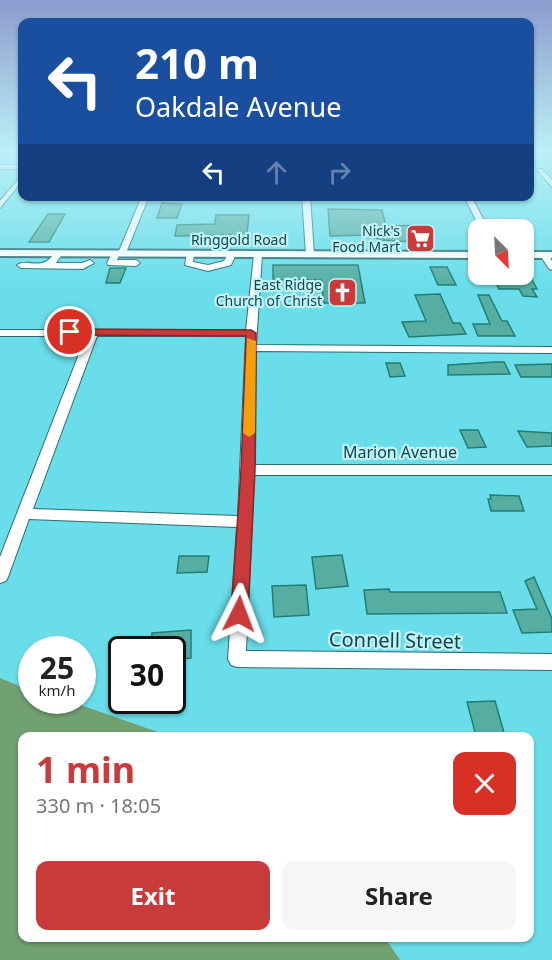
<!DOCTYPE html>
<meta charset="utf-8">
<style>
body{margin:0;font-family:"Noto Sans",sans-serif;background:#f6f6f6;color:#222;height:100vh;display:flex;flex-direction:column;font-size:22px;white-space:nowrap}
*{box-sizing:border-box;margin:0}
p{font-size:20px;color:#767676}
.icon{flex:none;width:33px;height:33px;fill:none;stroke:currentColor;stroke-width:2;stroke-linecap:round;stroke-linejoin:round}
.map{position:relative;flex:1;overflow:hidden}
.sheet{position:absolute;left:18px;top:732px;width:516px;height:210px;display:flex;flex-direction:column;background:#fff;border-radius:12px;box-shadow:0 2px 4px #0004}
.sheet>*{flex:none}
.banner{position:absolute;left:18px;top:18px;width:516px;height:183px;border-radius:12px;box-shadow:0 2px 4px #0004;background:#1a4fa0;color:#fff;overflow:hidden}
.needle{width:39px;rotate:156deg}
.controls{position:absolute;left:468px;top:219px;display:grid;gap:12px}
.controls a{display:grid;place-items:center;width:66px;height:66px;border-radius:12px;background:#fff;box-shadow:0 2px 4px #0004;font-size:30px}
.speed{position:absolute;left:18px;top:636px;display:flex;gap:12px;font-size:30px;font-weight:700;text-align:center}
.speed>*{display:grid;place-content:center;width:78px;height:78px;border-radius:50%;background:#fff;box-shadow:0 2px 4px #0004;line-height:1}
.speed small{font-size:15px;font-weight:400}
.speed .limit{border:3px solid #111;border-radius:9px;background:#fff;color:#111}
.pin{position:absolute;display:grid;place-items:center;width:51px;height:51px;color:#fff;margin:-26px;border:3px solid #fff;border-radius:50%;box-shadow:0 2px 6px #0007}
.me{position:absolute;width:66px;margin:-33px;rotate:3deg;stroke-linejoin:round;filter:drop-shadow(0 0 4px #0008)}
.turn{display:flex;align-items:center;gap:21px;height:126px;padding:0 18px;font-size:27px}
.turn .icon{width:78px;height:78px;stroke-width:2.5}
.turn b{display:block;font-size:42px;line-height:51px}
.lanes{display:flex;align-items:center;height:57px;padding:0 18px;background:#0003;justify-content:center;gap:30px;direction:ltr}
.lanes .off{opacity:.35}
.round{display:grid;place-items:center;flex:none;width:63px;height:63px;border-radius:12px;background:#f6f6f6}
.summary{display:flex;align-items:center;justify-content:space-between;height:102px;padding:0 18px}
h1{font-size:36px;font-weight:700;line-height:45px;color:#c93a3b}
.button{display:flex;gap:12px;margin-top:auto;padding:12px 18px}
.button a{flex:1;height:69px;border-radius:12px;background:#c93a3b;color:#fff;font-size:24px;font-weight:700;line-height:69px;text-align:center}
.button a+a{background:#f6f6f6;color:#222}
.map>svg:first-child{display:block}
</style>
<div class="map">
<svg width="552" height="960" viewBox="0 0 552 960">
<rect width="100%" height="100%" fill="#69deea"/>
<path fill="#71a071" d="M0 678 31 691 32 700 72 702 169 736H22V938H385L400 960H0Z"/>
<g fill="#56aea3" stroke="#217e74" stroke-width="1.5">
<path d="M162 203 182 204 177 218H157Z"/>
<path d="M328 209 382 210 386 226 427 225 432 243 381 240 368 235 330 236Z"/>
<path d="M48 214H65L49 242H29Z"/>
<path d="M216 215H249L246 242H230L231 235 175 236 177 225 215 224Z"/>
<path d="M273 265H358L365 303H324L321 280H273Z"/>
<path d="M430 267H447L456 285H438Z"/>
<path d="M110 268H126L120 283H106Z"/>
<path d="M493 277 531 278 537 289H532L537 297 523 296 519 289H499Z"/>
<path d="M440 294 453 323H460L466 334 409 337 402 322 426 321 415 295Z"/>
<path d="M478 295H489L502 321H507L515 336H478L473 324H490Z"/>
<path d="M495 362H504L510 374 448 375V365Z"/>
<path d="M386 363H400L405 376 390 377Z"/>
<path d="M552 364V377H521L515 365Z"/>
<path d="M460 430H478L486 447 468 448Z"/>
<path d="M518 431 552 433V446L527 447Z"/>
<path d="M490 495 519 496 524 511H491L488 499H491Z"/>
<path d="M342 555 348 586 316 589 312 557Z"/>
<path d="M179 556H209L207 572 177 573Z"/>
<path d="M534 577 552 619V632L522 633 513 610 537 609 525 581Z"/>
<path d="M306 585 309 615 274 617 272 586Z"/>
<path d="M389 589 390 592H500L507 613 367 614 364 590Z"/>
<path d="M191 630V658L172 660V650H151L152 633Z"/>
<path d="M495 701 505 736H476L467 702Z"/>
</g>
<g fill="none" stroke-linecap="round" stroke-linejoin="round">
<defs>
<g id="minor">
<rect x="0" y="165" width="22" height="4"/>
<path d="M538 169H542L552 180V187L538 171Z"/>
<path d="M22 175V181L0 208V201Z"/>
<path d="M142 196H149L126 253 119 255 117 260H136L140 263 136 266 108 265 107 263 113 251H119Z"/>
<path d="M302 196H310L314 254 310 257 306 254Z"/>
<path d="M464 196H471L489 230H481Z"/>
<path d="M58 251 62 254 56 263H82L90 260 94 263 83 269 21 268 17 265C24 260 33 265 42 263 49 262 52 255 58 251Z"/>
<path d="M187 252 194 254 193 262 208 265 224 261 229 252 236 254 231 265 208 271 185 265Z"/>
<path d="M258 252 262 255 256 345 552 347V353L256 351 255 465H552V475H254L246 651 552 654V670L237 667 231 665 228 659 237 527 29 519 8 577 6 581 0 583V557L86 336H0V330H246L254 255ZM97 336H246L238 516 33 509Z"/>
<path d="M541 253H547L552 261V270L549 269 540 255Z"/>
</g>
<g id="major">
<path d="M0 250 478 252V258L0 256Z"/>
<rect x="524" y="252" width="28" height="6"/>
</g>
</defs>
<use href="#minor" stroke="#2c6a71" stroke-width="2"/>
<use href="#major" stroke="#2c6a71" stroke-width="4"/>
<use href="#minor" fill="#fff" fill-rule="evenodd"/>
<use href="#major" fill="#fff" fill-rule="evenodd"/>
</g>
<linearGradient id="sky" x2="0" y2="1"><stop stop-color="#8c9bcd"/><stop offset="0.53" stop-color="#bcf0f6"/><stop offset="1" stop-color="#bcf0f6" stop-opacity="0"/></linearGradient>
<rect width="552" height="285" fill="url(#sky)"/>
<path fill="#c93a3b" stroke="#832626" stroke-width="1.5" d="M70 329 251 330 256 333 255 470 248 614 245 618 239 621 233 618 231 614 241 470 246 336 66 335V330Z"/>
<path fill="#f59e0b" d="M247 338 256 341 255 433 249 437 243 433Z"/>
<defs>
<symbol id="supermarket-square" viewBox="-11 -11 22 22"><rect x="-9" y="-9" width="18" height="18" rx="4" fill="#c93a3b" stroke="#c1f5fb"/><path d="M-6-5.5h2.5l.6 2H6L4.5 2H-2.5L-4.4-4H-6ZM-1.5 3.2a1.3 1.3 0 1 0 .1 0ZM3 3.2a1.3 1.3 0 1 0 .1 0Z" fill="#fff"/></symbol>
<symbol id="church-square" viewBox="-11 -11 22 22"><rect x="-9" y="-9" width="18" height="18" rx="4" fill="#c93a3b" stroke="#c1f5fb"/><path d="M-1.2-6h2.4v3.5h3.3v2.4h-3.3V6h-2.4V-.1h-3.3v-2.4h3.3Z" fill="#fff"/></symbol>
</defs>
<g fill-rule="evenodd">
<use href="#supermarket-square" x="404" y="222" width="33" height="33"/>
<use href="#church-square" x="326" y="276" width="33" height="33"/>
</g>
<g text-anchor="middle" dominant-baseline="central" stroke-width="4.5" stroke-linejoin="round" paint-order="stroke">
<g font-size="14" fill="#11454a" stroke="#c1f5fb" text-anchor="end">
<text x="400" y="230">Nick's<tspan x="400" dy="16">Food Mart</tspan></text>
<text x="322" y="284">East Ridge<tspan x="322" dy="16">Church of Christ</tspan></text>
</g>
<g font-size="14" fill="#11454a" stroke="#c1f5fb">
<text x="239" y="239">Ringgold Road</text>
</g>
<g font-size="16" fill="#11454a" stroke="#c1f5fb">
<text x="400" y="452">Marion Avenue</text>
</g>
<g font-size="20" fill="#11454a" stroke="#c1f5fb">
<text transform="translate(395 640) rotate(1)">Connell Street</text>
</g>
</g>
</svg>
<div class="controls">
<a><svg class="needle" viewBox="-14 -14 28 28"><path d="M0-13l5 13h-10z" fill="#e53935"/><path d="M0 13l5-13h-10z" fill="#767676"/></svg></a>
</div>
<div class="speed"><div>25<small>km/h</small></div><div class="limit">30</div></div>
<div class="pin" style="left:70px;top:332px;background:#d93025"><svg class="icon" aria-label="arrive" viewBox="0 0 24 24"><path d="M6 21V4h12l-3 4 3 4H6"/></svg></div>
<svg class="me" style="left:239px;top:614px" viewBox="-20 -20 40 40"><path d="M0-17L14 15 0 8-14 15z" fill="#c93a3b" stroke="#fff" stroke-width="4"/></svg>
<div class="banner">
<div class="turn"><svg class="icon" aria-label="left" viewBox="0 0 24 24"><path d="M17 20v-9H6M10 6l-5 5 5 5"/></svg><div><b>210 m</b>Oakdale Avenue</div></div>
<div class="lanes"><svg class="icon" aria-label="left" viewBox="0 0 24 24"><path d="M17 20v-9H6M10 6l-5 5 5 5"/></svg><svg class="icon off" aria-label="ahead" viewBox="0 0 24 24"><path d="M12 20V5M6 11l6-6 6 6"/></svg><svg class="icon off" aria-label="right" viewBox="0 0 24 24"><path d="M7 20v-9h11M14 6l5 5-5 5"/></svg></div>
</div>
<section class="sheet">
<div class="summary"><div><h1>1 min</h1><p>330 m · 18:05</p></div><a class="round" style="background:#d93025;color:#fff"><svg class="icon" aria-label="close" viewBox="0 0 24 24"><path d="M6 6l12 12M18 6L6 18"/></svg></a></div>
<div class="button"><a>Exit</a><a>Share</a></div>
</section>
</div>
